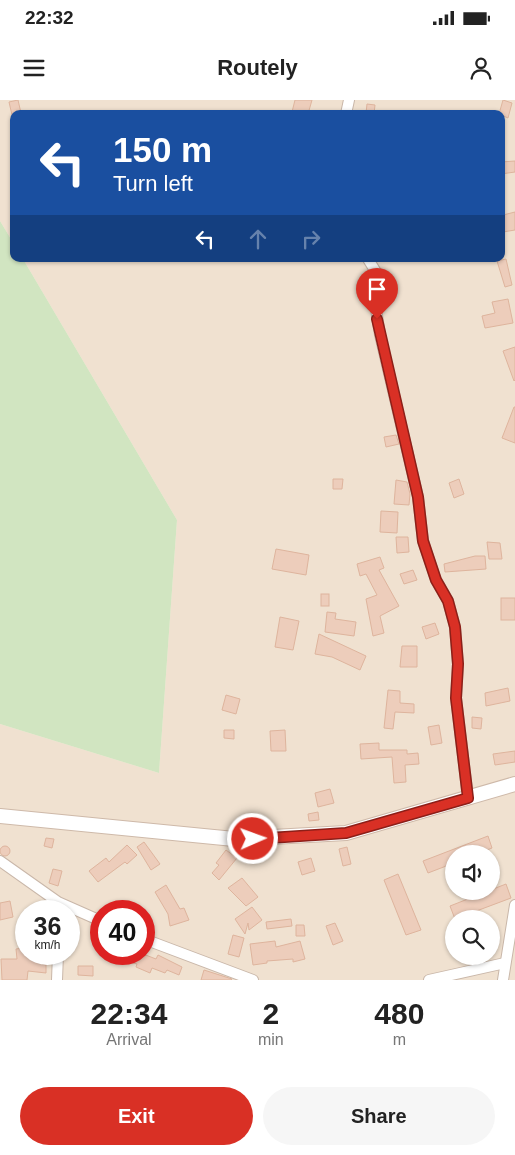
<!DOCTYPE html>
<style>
body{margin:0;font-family:Helvetica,sans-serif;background:#f6f6f6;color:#222;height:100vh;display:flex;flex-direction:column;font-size:19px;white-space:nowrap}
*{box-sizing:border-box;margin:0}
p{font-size:16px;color:#767676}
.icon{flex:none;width:28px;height:28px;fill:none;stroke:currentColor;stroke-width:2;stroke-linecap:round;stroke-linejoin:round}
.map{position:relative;height:880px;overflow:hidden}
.details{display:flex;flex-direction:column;background:#fff;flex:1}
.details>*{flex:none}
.guide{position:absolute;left:10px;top:10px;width:495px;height:152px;border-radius:10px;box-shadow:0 1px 4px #0004;background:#1a4fa0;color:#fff;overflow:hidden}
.tools{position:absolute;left:445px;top:745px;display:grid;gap:10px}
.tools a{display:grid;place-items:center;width:55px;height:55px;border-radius:50%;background:#fff;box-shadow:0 1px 4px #0004;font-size:25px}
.speed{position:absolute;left:15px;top:800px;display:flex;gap:10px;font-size:25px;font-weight:700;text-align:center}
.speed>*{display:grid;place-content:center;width:65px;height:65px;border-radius:50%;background:#fff;box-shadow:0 1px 4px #0004;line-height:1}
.speed small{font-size:12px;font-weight:400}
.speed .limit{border:8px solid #d22;background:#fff;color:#111}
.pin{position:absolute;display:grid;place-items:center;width:42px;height:42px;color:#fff;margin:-51px -21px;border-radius:50% 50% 50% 0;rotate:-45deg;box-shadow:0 0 5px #0007}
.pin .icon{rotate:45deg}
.me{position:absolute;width:55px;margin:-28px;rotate:88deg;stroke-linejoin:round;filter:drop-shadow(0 0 4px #0008)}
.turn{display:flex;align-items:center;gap:18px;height:105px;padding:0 20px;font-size:22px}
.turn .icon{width:65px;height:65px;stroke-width:2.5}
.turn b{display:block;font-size:35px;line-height:42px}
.lanes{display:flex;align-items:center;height:48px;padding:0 20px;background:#0003;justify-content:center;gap:25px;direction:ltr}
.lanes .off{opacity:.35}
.eta{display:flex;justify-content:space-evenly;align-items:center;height:85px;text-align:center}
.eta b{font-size:30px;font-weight:700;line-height:35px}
.primary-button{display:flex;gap:10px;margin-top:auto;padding:10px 20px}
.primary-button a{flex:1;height:58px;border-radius:30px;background:#d93025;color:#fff;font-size:20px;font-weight:700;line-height:58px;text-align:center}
.primary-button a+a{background:#f6f6f6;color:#222}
.status{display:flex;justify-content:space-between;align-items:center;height:35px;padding:0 25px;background:#fff;direction:ltr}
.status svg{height:14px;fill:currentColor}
header{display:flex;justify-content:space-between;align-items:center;height:65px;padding:0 20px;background:#fff;font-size:22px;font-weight:700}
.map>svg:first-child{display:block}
</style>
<div class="status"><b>22:32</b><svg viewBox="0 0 49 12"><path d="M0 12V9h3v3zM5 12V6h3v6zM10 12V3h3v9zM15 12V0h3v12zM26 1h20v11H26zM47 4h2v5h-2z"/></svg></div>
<header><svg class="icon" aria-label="menu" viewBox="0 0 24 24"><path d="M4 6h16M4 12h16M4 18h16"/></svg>Routely<svg class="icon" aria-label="person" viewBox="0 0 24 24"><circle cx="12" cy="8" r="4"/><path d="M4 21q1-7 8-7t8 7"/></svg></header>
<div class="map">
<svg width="515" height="880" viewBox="0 0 515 880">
<rect width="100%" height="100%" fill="#faefe1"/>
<path fill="#f0e1d0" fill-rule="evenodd" d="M0 0H515V880H0V624L159 673 177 420 23 159H501V14H14V144L0 121ZM454 754H491V791H454ZM26 811H69V854H26ZM101 811H144V854H101ZM454 819H491V856H454Z"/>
<path fill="#d1e5c1" d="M0 121 14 144V159H23L177 420 159 673 0 624Z"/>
<g fill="#edcdbb" stroke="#deb49d">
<path d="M18 0 21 13 12 15 9 2Z"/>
<path d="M295 0H312L308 14 292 12Z"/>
<path d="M503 0 512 3 508 18 499 14Z"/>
<path d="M367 4 375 5 374 14 366 13Z"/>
<path d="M515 61V72L501 74V62Z"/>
<path d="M515 112V130L503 132V115Z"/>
<path d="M506 159 512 185 505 187 497 161Z"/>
<path d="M508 199 513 223 485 228 482 216 495 213 492 202Z"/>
<path d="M515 247V280L514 281 503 251Z"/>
<path d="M514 307H515V343L502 338Z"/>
<path d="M396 335 399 344 386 347 384 337Z"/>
<path d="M333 379H343L342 389H333Z"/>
<path d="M459 379 464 394 454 398 449 383Z"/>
<path d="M396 380 407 382 410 394 409 405 394 404Z"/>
<path d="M381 411 398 412 397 433 380 432Z"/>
<path d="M396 437H408L409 452 397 453Z"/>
<path d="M487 442 500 443 502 459H489Z"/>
<path d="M276 449 309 455 306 475 272 469Z"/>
<path d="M475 456H485L486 469 445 472 444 464Z"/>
<path d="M380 457 384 468 379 470 399 506 380 516 384 533 373 536 366 499 377 495 366 474 360 476 357 464Z"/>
<path d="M413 470 417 480 404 484 400 474Z"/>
<rect x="321" y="494" width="8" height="12"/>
<rect x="501" y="498" width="14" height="22"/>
<path d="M327 512 336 513 335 519 356 522 354 536 325 532Z"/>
<path d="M280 517 299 521 293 550 275 547Z"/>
<path d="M435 523 439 534 426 539 422 527Z"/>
<path d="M319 534 366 556 360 570 332 557 315 554Z"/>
<path d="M402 546H417V567H400Z"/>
<path d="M508 588 510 601 486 606 485 593Z"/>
<path d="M388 590 400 591V603L414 604V613L395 612 393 629 384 628Z"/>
<path d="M226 595 240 599 236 614 222 610Z"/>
<path d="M472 617 482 618 481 629 472 628Z"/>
<path d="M439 625 442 643 431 645 428 627Z"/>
<path d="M224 630H234V639L224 638Z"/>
<path d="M285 630 286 651H271L270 631Z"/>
<path d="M379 643V650H407V654L418 653 419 664 405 665 406 682 394 683 392 657 361 659 360 644Z"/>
<path d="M515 651V662L495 665 493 654Z"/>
<path d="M330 689 334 703 318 707 315 693Z"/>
<path d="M318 712 319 720 309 721 308 714Z"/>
<path d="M488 736 492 748 477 754H454V763L428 773 423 761Z"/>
<path d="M46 738 54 739 52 748 44 746Z"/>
<path d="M144 742 160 764 151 770 137 747Z"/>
<path d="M127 745 137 755 127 764 125 762 98 782 89 771 106 758 109 762Z"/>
<circle cx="5" cy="751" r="5"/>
<path d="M347 747 351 764 343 766 339 749Z"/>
<path d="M226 750 237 758 219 780 212 773 219 765 216 763Z"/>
<path d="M311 758 315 771 302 775 298 762Z"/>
<path d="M53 769 62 771 58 786 49 783Z"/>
<path d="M398 774 421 830 406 835 384 780Z"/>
<path d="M242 778 258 797 246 806 228 788Z"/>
<path d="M506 784 511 798 455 819 450 806Z"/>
<path d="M166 785 180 809 184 808 189 820 170 826 168 814 155 792Z"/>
<path d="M10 801 13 817 0 820V803Z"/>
<path d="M252 807 262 820 249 830 248 823 245 834 235 819Z"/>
<path d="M291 819 292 826 267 829 266 822Z"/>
<path d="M335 823 343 841 333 845 326 826Z"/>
<path d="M296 825H304L305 836H296Z"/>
<path d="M233 835 244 838 239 857 228 854Z"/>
<path d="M275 841 276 847 300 841 305 859 293 862V859L267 861V863L253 865 250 844Z"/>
<path d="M23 848 24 854H41L42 864 46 865V873L28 871 27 880H2L1 859H17L16 849Z"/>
<path d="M108 854H143L156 859 158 855 182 867 179 875 167 870 165 873 152 868 150 873 136 867 137 864 108 856Z"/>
<path d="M78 866H93V876L78 875Z"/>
<path d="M204 870 232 879 231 880H201Z"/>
</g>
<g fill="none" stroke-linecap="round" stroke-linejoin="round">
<defs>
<g id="street">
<path d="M346 14 349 0"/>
<path d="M368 159 376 172 375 202 380 235 418 397 423 441 436 480 448 501 455 527 458 564 456 598 468 698"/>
<path d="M0 761 58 802 101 821"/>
<path d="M144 839 253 880"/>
<path d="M57 880 58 854"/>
<path d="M429 880 505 863"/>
<path d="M503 880 515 805"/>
</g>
<path id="secondary" d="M0 716 234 739 346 733 515 684"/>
</defs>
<use href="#street" stroke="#c9b7a9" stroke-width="12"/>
<use href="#secondary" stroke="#ceb9a9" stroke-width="16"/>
<use href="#street" stroke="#fff" stroke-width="10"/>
<use href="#secondary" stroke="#fff" stroke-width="14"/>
</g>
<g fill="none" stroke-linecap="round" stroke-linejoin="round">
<defs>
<path id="route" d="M253 739 346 733 468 698 456 598 458 564 455 527 448 501 436 480 423 441 418 397 377 219"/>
</defs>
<use href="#route" stroke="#8d1f18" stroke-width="12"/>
<use href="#route" stroke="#d93025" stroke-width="9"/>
</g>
</svg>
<div class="tools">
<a><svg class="icon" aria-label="sound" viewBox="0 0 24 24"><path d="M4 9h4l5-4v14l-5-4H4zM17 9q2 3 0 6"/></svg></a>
<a><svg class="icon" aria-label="search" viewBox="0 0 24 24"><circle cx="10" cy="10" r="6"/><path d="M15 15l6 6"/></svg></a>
</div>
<div class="speed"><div>36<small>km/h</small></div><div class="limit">40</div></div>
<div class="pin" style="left:377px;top:219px;background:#d93025"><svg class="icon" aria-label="arrive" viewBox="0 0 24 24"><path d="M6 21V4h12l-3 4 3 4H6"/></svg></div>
<svg class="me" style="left:253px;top:739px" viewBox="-20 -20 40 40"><circle r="17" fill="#d93025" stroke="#fff" stroke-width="3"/><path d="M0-11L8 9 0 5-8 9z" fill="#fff"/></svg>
<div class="guide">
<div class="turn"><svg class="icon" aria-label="left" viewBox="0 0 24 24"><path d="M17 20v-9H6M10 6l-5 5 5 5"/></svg><div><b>150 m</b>Turn left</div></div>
<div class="lanes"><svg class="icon" aria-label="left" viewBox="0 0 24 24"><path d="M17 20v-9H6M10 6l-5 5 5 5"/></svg><svg class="icon off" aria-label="ahead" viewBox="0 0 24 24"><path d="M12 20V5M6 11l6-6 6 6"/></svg><svg class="icon off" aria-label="right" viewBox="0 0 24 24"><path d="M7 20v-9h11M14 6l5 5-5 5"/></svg></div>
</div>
</div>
<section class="details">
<div class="eta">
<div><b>22:34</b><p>Arrival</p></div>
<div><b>2</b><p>min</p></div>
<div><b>480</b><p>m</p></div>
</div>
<div class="primary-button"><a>Exit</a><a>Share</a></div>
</section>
